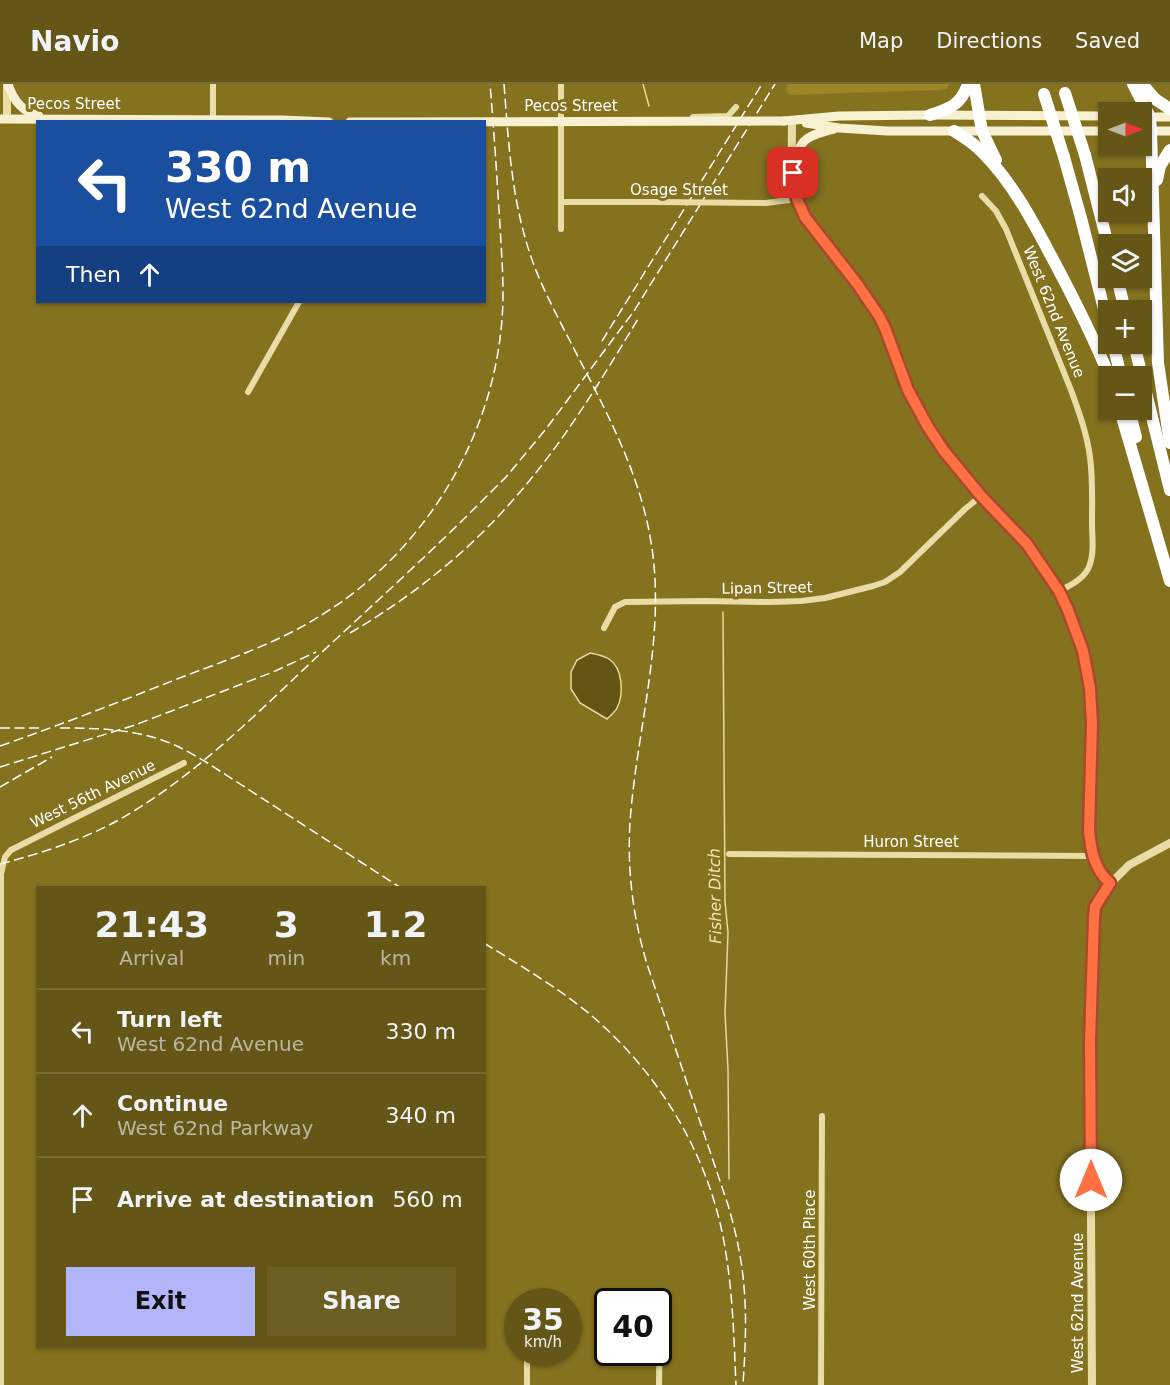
<!DOCTYPE html>
<meta charset="utf-8">
<style>
body{margin:0;font-family:"DejaVu Sans",sans-serif;background:#6c5f23;color:#f1f3f6;height:100vh;display:flex;flex-direction:column;font-size:22px;white-space:nowrap}
*{box-sizing:border-box;margin:0}
p{font-size:20px;color:#bbb7a1}
.icon{flex:none;width:33px;height:33px;fill:none;stroke:currentColor;stroke-width:2;stroke-linecap:round;stroke-linejoin:round}
.map{position:relative;flex:1;overflow:hidden}
.side{position:absolute;left:36px;top:802px;width:450px;height:462px;display:flex;flex-direction:column;background:#635616;border-radius:0px;box-shadow:0 2px 4px #0004}
.side>*{flex:none}
.guide{position:absolute;left:36px;top:36px;width:450px;height:183px;border-radius:0px;box-shadow:0 2px 4px #0004;background:#1a4fa0;color:#fff;overflow:hidden}
.needle{width:39px;rotate:90deg}
.tools{position:absolute;left:1098px;top:18px;display:grid;gap:12px}
.tools a{display:grid;place-items:center;width:54px;height:54px;border-radius:0px;background:#635616;box-shadow:0 2px 4px #0004;font-size:30px}
.speed{position:absolute;left:504px;top:1204px;display:flex;gap:12px;font-size:30px;font-weight:700;text-align:center}
.speed>*{display:grid;place-content:center;width:78px;height:78px;border-radius:50%;background:#635616;box-shadow:0 2px 4px #0004;line-height:1}
.speed small{font-size:15px;font-weight:400}
.speed .limit{border:3px solid #111;border-radius:9px;background:#fff;color:#111}
.pin{position:absolute;display:grid;place-items:center;width:51px;height:51px;color:#fff;margin:-26px;border-radius:12px;box-shadow:0 3px 9px #0006}
.me{position:absolute;width:66px;margin:-33px;rotate:0deg;stroke-linejoin:round;filter:drop-shadow(0 0 4px #0008)}
.turn{display:flex;align-items:center;gap:21px;height:126px;padding:0 30px;font-size:27px}
.turn .icon{width:78px;height:78px;stroke-width:2.5}
.turn b{display:block;font-size:42px;line-height:51px}
.then{display:flex;align-items:center;height:57px;padding:0 30px;background:#0003;gap:12px;font-size:22px}
.eta{display:flex;justify-content:space-evenly;align-items:center;height:102px;text-align:center}
.eta b{font-size:36px;font-weight:700;line-height:42px}
.button{display:flex;gap:12px;margin-top:auto;padding:12px 30px}
.button a{flex:1;height:69px;border-radius:0px;background:#b2b5f7;color:#111;font-size:24px;font-weight:700;line-height:69px;text-align:center}
.button a+a{background:#6c5f23;color:#f1f3f6}
ul{padding:0;list-style:none}
li{display:flex;align-items:center;gap:18px;height:84px;padding:0 30px;border-top:2px solid #776c35}
li div{flex:1}
li b{display:block;font-size:22px}
li em{font-style:normal}
header{display:flex;align-items:center;gap:36px;box-sizing:border-box;height:84px;padding:0 30px;background:#635616;border-bottom:2px solid #776c35}
header strong{font-size:28px}
nav{display:flex;gap:33px;margin-inline-start:auto;font-size:21px}
.map>svg:first-child{display:block}
</style>
<header>
<strong>Navio</strong>
<nav><a>Map</a><a>Directions</a><a>Saved</a></nav>
</header>
<div class="map">
<svg width="1170" height="1301" viewBox="0 0 1170 1301">
<rect width="100%" height="100%" fill="#84721e"/>
<path fill="#9d8628" d="M788 0H949L947 5 938 6 792 11 788 10C786 6 785 3 788 0Z"/>
<path fill="#635514" stroke="#ebda99" stroke-width="1.5" d="M590 569C596 570 603 571 609 575 623 584 624 610 617 624 615 628 610 632 607 635L580 619 571 605V588L577 576Z"/>
<g fill="none" stroke-linecap="round" stroke-linejoin="round">
<g stroke="#ebda99" stroke-width="1.5">
<path d="M643 0 649 22"/>
<path d="M723 528 725 817 728 849 725 929 728 985 729 1095"/>
</g>
<g stroke="#eadca5" stroke-width="6">
<path d="M561 0V145"/>
<path d="M693 33 728 32 736 23"/>
<path d="M213 35V0"/>
<path d="M982 112 996 127 1006 145 1071 306C1079 328 1087 350 1090 373 1093 395 1092 417 1092 439 1092 453 1095 471 1088 485 1082 496 1069 502 1059 507"/>
<path d="M561 118H656"/>
<path d="M766 119 797 115"/>
<path d="M248 308 299 218"/>
<path d="M604 544 615 523 625 518 705 517 770 518 801 517 825 514 873 502 885 498 900 488 965 425 981 412"/>
<path d="M729 770 1093 772"/>
<path d="M1 1301V790L5 773 11 766 184 679"/>
<path d="M527 1301V1269"/>
<path d="M659 1301 660 1223"/>
<path d="M821 1301 822 1032"/>
</g>
<g stroke="#eadca5" stroke-width="8">
<path d="M7 0V35"/>
<path d="M792 37C792 62 790 90 797 114 804 142 841 178 859 203 869 216 878 230 885 245 892 260 896 276 902 292 912 318 927 344 944 367 969 401 1001 429 1028 462 1048 488 1065 517 1077 548 1100 611 1091 681 1089 746 1091 767 1094 785 1111 799"/>
<path d="M1092 1301 1090 957 1095 823 1111 799 1129 781 1170 759"/>
</g>
<g stroke="#f7f1d1" stroke-width="9">
<path d="M8 0C13 16 22 28 39 32"/>
<path d="M1142 33H1170"/>
<path d="M0 35 282 36 329 38"/>
<path d="M784 37 839 32 930 31 1108 32"/>
<path d="M806 39 839 44 887 47H1108"/>
<path d="M1142 47H1170"/>
<path d="M793 89C800 57 800 53 834 45"/>
</g>
<g stroke="#fff" stroke-width="12">
<path d="M974 0 982 47 996 76"/>
<path d="M1133 0 1150 33 1151 47 1158 279 1170 359"/>
<path d="M1142 0 1155 15 1170 25"/>
<path d="M930 31C949 25 961 21 968 0"/>
<path d="M954 47C964 53 975 60 983 69 1011 97 1031 134 1049 168 1071 209 1092 249 1109 292"/>
<path d="M1085 71 1108 161"/>
<path d="M1064 73 1081 134 1108 241"/>
<path d="M1157 96 1160 82 1170 66"/>
<path d="M1117 194 1125 226"/>
<path d="M1113 260 1121 292"/>
<path d="M1134 260 1170 406"/>
<path d="M1120 326 1170 497"/>
<path d="M1129 326 1136 353"/>
</g>
<g stroke="#fff" stroke-width="1.5" stroke-dasharray="10 4.5" stroke-linecap="butt">
<path d="M504 0C509 65 512 123 535 184 545 209 557 232 569 255 602 320 639 384 651 458 666 548 639 637 631 726 626 779 632 830 647 880L728 1121C736 1148 742 1176 744 1203 747 1236 745 1269 743 1301"/>
<path d="M602 257 762 0"/>
<path d="M350 549C410 514 467 469 513 416 562 361 600 298 638 235"/>
<path d="M0 644H39"/>
<path d="M60 644C100 644 140 645 177 662 187 667 197 673 206 678L401 804"/>
<path d="M0 662C60 641 119 618 177 595 226 576 276 560 320 532 420 471 489 362 501 246 505 211 502 177 500 142 497 94 494 47 490 0"/>
<path d="M0 683 135 641 273 588 316 568"/>
<path d="M0 703 52 673"/>
<path d="M0 780C39 770 79 757 115 738 193 695 257 629 321 569 376 518 431 468 483 416L506 393 546 345 634 227 775 0"/>
<path d="M484 859C519 881 554 901 586 927 660 988 712 1075 726 1170 733 1213 734 1257 736 1301"/>
</g>
<path stroke="#eadca5" stroke-width="6" d="M656 118 766 119"/>
<path stroke="#f7f1d1" stroke-width="9" d="M350 38 784 37"/>
<g stroke="#fff" stroke-width="12">
<path d="M1065 9 1085 71"/>
<path d="M1044 10 1064 73"/>
</g>
</g>
<g fill="none" stroke-linecap="round" stroke-linejoin="round">
<defs>
<path id="route" d="M793 89 797 115 805 133 858 201 879 232 885 244 908 306 928 343 944 367 981 412 1027 460 1059 507 1068 526 1083 567 1090 604 1092 640 1089 746C1091 767 1094 785 1110 799L1095 823 1094 834 1090 957 1091 1096"/>
</defs>
<use href="#route" stroke="#a6492c" stroke-width="15"/>
<use href="#route" stroke="#ff7043" stroke-width="10"/>
</g>
<g text-anchor="middle" dominant-baseline="central" stroke-width="6" stroke-linejoin="round" paint-order="stroke">
<g font-size="15" fill="#fff" stroke="#84721e">
<text x="74" y="20">Pecos Street</text>
<text x="571" y="22">Pecos Street</text>
<text x="679" y="106">Osage Street</text>
<text transform="translate(1054 228) rotate(68)">West 62nd Avenue</text>
<text transform="translate(767 504) rotate(-1)">Lipan Street</text>
<text transform="translate(93 710) rotate(-26)">West 56th Avenue</text>
<text x="911" y="758">Huron Street</text>
<text transform="translate(810 1166) rotate(-90)">West 60th Place</text>
<text transform="translate(1078 1219) rotate(-90)">West 62nd Avenue</text>
</g>
<g font-size="16" font-style="italic" fill="#f1e4b1" stroke="#84721e">
<text transform="translate(715 812) rotate(-91)">Fisher Ditch</text>
</g>
</g>
</svg>
<div class="tools">
<a><svg class="needle" viewBox="-14 -14 28 28"><path d="M0-13l5 13h-10z" fill="#e53935"/><path d="M0 13l5-13h-10z" fill="#bbb7a1"/></svg></a>
<a><svg class="icon" aria-label="sound" viewBox="0 0 24 24"><path d="M4 9h4l5-4v14l-5-4H4zM17 9q2 3 0 6"/></svg></a>
<a><svg class="icon" aria-label="layers" viewBox="0 0 24 24"><path d="M12 4l9 5-9 5-9-5zM3 14l9 5 9-5"/></svg></a>
<a>+</a>
<a>−</a>
</div>
<div class="speed"><div>35<small>km/h</small></div><div class="limit">40</div></div>
<div class="pin" style="left:793px;top:89px;background:#d93025"><svg class="icon" aria-label="arrive" viewBox="0 0 24 24"><path d="M6 21V4h12l-3 4 3 4H6"/></svg></div>
<svg class="me" style="left:1091px;top:1096px" viewBox="-20 -20 40 40"><circle r="19" fill="#fff"/><path d="M0-13L10 11 0 6-10 11z" fill="#ff7043"/></svg>
<div class="guide">
<div class="turn"><svg class="icon" aria-label="left" viewBox="0 0 24 24"><path d="M17 20v-9H6M10 6l-5 5 5 5"/></svg><div><b>330 m</b>West 62nd Avenue</div></div>
<div class="then">Then<svg class="icon" aria-label="ahead" viewBox="0 0 24 24"><path d="M12 20V5M6 11l6-6 6 6"/></svg></div>
</div>
<section class="side">
<div class="eta">
<div><b>21:43</b><p>Arrival</p></div>
<div><b>3</b><p>min</p></div>
<div><b>1.2</b><p>km</p></div>
</div>
<ul>
<li><svg class="icon" aria-label="left" viewBox="0 0 24 24"><path d="M17 20v-9H6M10 6l-5 5 5 5"/></svg><div><b>Turn left</b><p>West 62nd Avenue</p></div><em>330 m</em></li>
<li><svg class="icon" aria-label="ahead" viewBox="0 0 24 24"><path d="M12 20V5M6 11l6-6 6 6"/></svg><div><b>Continue</b><p>West 62nd Parkway</p></div><em>340 m</em></li>
<li><svg class="icon" aria-label="arrive" viewBox="0 0 24 24"><path d="M6 21V4h12l-3 4 3 4H6"/></svg><div><b>Arrive at destination</b></div><em>560 m</em></li>
</ul>
<div class="button"><a>Exit</a><a>Share</a></div>
</section>
</div>
